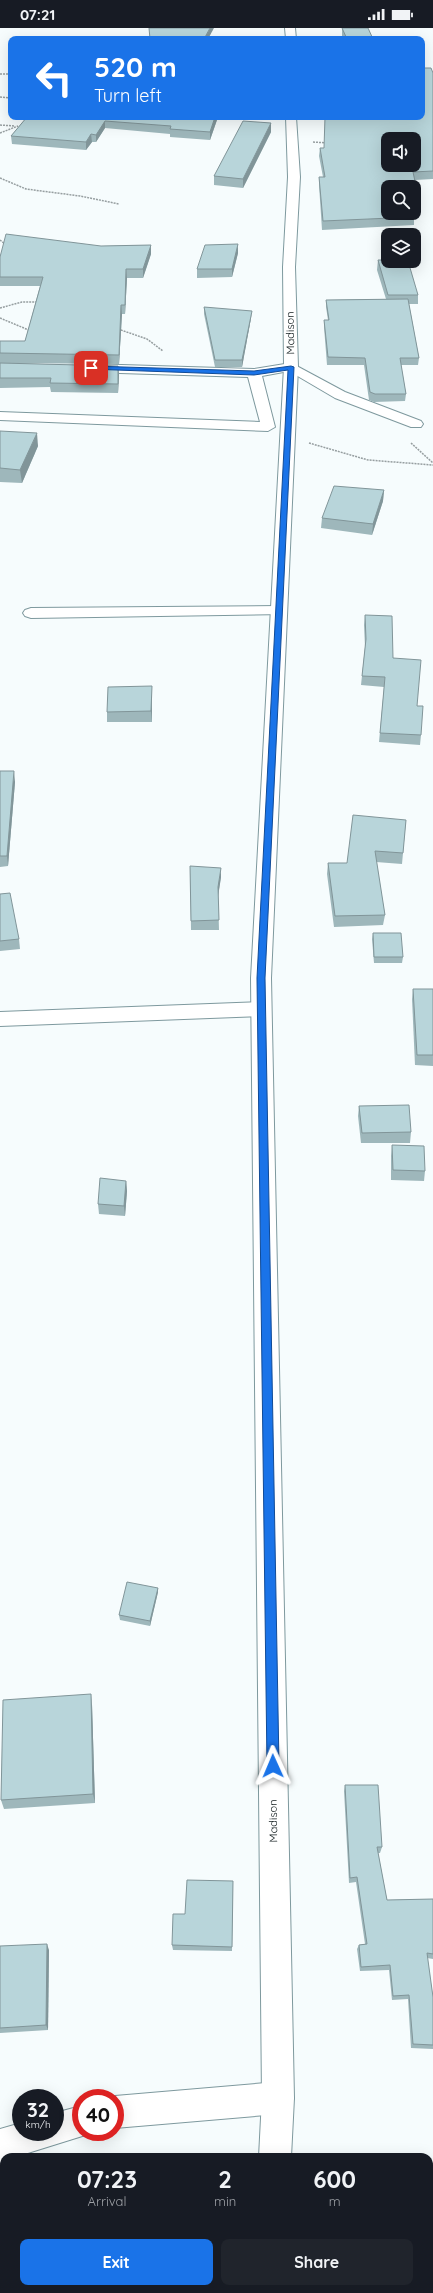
<!DOCTYPE html>
<style>
body{margin:0;font-family:Quicksand,sans-serif;background:#20242c;color:#f1f3f6;height:100vh;display:flex;flex-direction:column;font-size:15px;white-space:nowrap}
*{box-sizing:border-box;margin:0}
p{font-size:13px;color:#9ea1a6}
.icon{flex:none;width:22px;height:22px;fill:none;stroke:currentColor;stroke-width:2;stroke-linecap:round;stroke-linejoin:round}
.map{position:relative;flex:1;overflow:hidden}
.side{position:absolute;left:0px;top:2125px;width:433px;height:140px;display:flex;flex-direction:column;background:#171b24;border-radius:12px 12px 0 0;box-shadow:0 4px 16px #0002}
.side>*{flex:none}
.guide{position:absolute;left:8px;top:8px;width:417px;height:84px;border-radius:8px;box-shadow:0 4px 16px #0002;background:#1a73e8;color:#fff;overflow:hidden}
.tools{position:absolute;left:381px;top:104px;display:grid;gap:8px}
.tools a{display:grid;place-items:center;width:40px;height:40px;border-radius:8px;background:#171b24;box-shadow:0 4px 16px #0002;font-size:20px}
.speed{position:absolute;left:12px;top:2061px;display:flex;gap:8px;font-size:20px;font-weight:700;text-align:center}
.speed>*{display:grid;place-content:center;width:52px;height:52px;border-radius:50%;background:#171b24;box-shadow:0 4px 16px #0002;line-height:1}
.speed small{font-size:10px;font-weight:400}
.speed .limit{border:6px solid #d22;background:#fff;color:#111}
.pin{position:absolute;display:grid;place-items:center;width:34px;height:34px;color:#fff;margin:-17px;border-radius:8px;box-shadow:0 2px 6px #0006}
.me{position:absolute;width:44px;margin:-22px;rotate:359deg;stroke-linejoin:round;filter:drop-shadow(0 0 3px #0008)}
.turn{display:flex;align-items:center;gap:14px;height:84px;padding:0 20px;font-size:18px}
.turn .icon{width:52px;height:52px;stroke-width:2.5}
.turn b{display:block;font-size:28px;line-height:34px}
.eta{display:flex;justify-content:space-evenly;align-items:center;height:68px;text-align:center}
.eta b{font-size:24px;font-weight:700;line-height:28px}
.button{display:flex;gap:8px;margin-top:auto;padding:8px 20px}
.button a{flex:1;height:46px;border-radius:8px;background:#1a73e8;color:#fff;font-size:16px;font-weight:700;line-height:46px;text-align:center}
.button a+a{background:#20242c;color:#f1f3f6}
.status{display:flex;justify-content:space-between;align-items:center;height:28px;padding:0 20px;background:#171b24;direction:ltr}
.status svg{height:11px;fill:currentColor}
.map>svg:first-child{display:block}
</style>
<div class="status"><b>07:21</b><svg viewBox="0 0 49 12"><path d="M0 12V9h3v3zM5 12V6h3v6zM10 12V3h3v9zM15 12V0h3v12zM26 1h20v11H26zM47 4h2v5h-2z"/></svg></div>
<div class="map">
<svg width="433" height="2265" viewBox="0 0 433 2265">
<rect width="100%" height="100%" fill="#f6fcfd"/>
<g fill="none" stroke-linecap="round" stroke-linejoin="round">
<defs>
<g id="minor">
<path d="M291 335 345 364 421 393 423 396 421 399H411L335 370 289 343 262 348 275 399 268 403 0 392V384L260 394 248 349 88 344 81 340 88 336 254 341Z"/>
<path d="M279 578 285 580 287 583 285 586 31 590 25 588 23 585 25 582 31 580Z"/>
<path d="M261 974 268 976 271 981 268 986 261 988 0 998V984Z"/>
<path d="M278 2054 289 2059 294 2070 289 2081 278 2086 115 2100V2070H110L115 2068Z"/>
<path d="M81 2078V2104L92 2105 15 2129H4V2140L0 2141V2101L21 2095V2104H55V2085Z"/>
</g>
<g id="tertiary">
<path d="M285 0H295L296 11H286Z"/>
<path d="M286 89H296L300 149 295 239 298 339 271 950 294 2070 291 2129H259L262 2070 251 950 284 339 283 239 288 149Z"/>
<path d="M251 2261H285L284 2265H250Z"/>
</g>
</defs>
<use href="#minor" stroke="#7e999e" stroke-width="2"/>
<use href="#tertiary" stroke="#7e999e" stroke-width="2"/>
<g stroke="#969ea0" stroke-width="1.5" stroke-dasharray="2 1" stroke-linecap="butt">
<path d="M0 46H11"/>
<path d="M0 69 11 70"/>
<path d="M0 97 15 98"/>
<path d="M0 105 18 98"/>
<path d="M313 114 328 115"/>
<path d="M0 150 26 161 80 168 119 176"/>
<path d="M0 212 5 216"/>
<path d="M0 280 22 274H39"/>
<path d="M0 290 31 303"/>
<path d="M118 301 147 311 163 323"/>
<path d="M309 415 368 432 433 437"/>
<path d="M411 415 433 435"/>
</g>
<use href="#minor" fill="#fff" fill-rule="evenodd"/>
<use href="#tertiary" fill="#fff" fill-rule="evenodd"/>
</g>
<g fill="#9eb7bb">
<path d="M342 0 373 11H343L342 8Z"/>
<path d="M433 45V151L415 152 419 172V180H414V159H388L414 189V197L322 202 319 157V149H323L319 128 320 120H324Z"/>
<path d="M27 89H218L210 112 170 109V106L105 100 96 114H92L86 122 12 116 11 108Z"/>
<path d="M271 95V104L243 160 214 157V148Z"/>
<path d="M238 216V225L232 249 197 250V241Z"/>
<path d="M151 217V226L143 250H127L125 286H122L119 336 8 335 118 338 119 347 118 365 51 364 50 359 0 360V313H25L40 258H0V229L101 218Z"/>
<path d="M378 232 418 267V276H409L419 330 418 337H401L406 366 405 373 374 374 369 372 364 337H327L324 299V292H328L326 279V272L386 271 377 242Z"/>
<path d="M204 279 251 290 242 339H215L204 286Z"/>
<path d="M0 403 38 418 22 455 0 454Z"/>
<path d="M384 462 383 473 372 507 321 500 322 490Z"/>
<path d="M365 587 393 630 417 678 421 707 420 717 379 714 384 659 361 657 365 619 364 597Z"/>
<path d="M152 669V694H107V684Z"/>
<path d="M0 743 15 754 8 838 0 839Z"/>
<path d="M406 792 402 836 376 834 385 887 383 897 334 899 327 846 328 835H347Z"/>
<path d="M190 838 221 849 218 867 219 902H191Z"/>
<path d="M0 866 19 911 20 921 0 923Z"/>
<path d="M373 905 403 929 402 935H374L372 911Z"/>
<path d="M413 961H433V1038L415 1037 412 971Z"/>
<path d="M359 1078 411 1104 410 1115H361L358 1088Z"/>
<path d="M392 1117 425 1143 424 1153 391 1152V1128Z"/>
<path d="M126 1153 127 1163 125 1188 99 1186 98 1176Z"/>
<path d="M158 1560V1564L150 1598 120 1592 119 1587Z"/>
<path d="M92 1676 95 1775 4 1781 1 1772Z"/>
<path d="M345 1757 382 1819 380 1825H378L387 1872 433 1871V1931L427 1930 433 1969V2021L411 2020 408 1971 392 1972 389 1942 360 1943 357 1921 359 1917 365 1916 356 1854 349 1855 344 1763Z"/>
<path d="M233 1853 232 1923 173 1922 172 1917Z"/>
<path d="M0 1918 49 1922 48 2002 0 2005Z"/>
<path d="M383 2261 421 2265H384L381 2263Z"/>
</g>
<g fill="#819599">
<path d="M210 0H214L208 11H204Z"/>
<path d="M215 89H218L210 112V104Z"/>
<path d="M105 93V100L96 114V107Z"/>
<path d="M271 95V104L243 160V151Z"/>
<path d="M91 106 92 114 86 122V114Z"/>
<path d="M238 216V225L232 249V241Z"/>
<path d="M151 217V226L143 250V241Z"/>
<path d="M126 241 127 250 125 286V277Z"/>
<path d="M121 277 122 286 119 336V327Z"/>
<path d="M252 283 251 290 242 339V332Z"/>
<path d="M118 338 119 347 118 365Z"/>
<path d="M37 405 38 418 22 455 20 442Z"/>
<path d="M384 462 383 473 372 507 373 496Z"/>
<path d="M152 658V694L151 683Z"/>
<path d="M14 743 15 754 8 838 7 828Z"/>
<path d="M221 840V849L218 869V859Z"/>
<path d="M126 1153 127 1163 125 1188 124 1178Z"/>
<path d="M158 1560V1564L150 1598V1593Z"/>
<path d="M91 1666 92 1676 95 1775 93 1766Z"/>
<path d="M47 1916 49 1922 48 2002 46 1997Z"/>
</g>
<g fill="#b8d5da" stroke="#819599" fill-rule="evenodd">
<path d="M149 0H210L204 11H150Z"/>
<path d="M342 0H368L373 11H347Z"/>
<path d="M422 40H431L433 45V143L413 144 419 172H414V159H388V185H413L414 189 323 193 319 149H325L320 120H324L325 89H422ZM388 111H414V137H388Z"/>
<path d="M27 89H215L210 104 170 101 171 98 105 93 96 107 91 106 86 114 11 108Z"/>
<path d="M243 93 271 95 243 151 214 148Z"/>
<path d="M6 206 101 218 151 217 143 241H126L125 277H121L119 327 0 325V313H25L43 249H0V229Z"/>
<path d="M238 216 232 241H197L205 217Z"/>
<path d="M378 232H388V233H408L418 267H388Z"/>
<path d="M408 271 419 330H400L406 366H375L370 364 365 330 328 329 324 292H329L326 272Z"/>
<path d="M204 279 252 283 242 332H215Z"/>
<path d="M0 335 118 338V356L50 355 51 350H0Z"/>
<path d="M0 403 37 405 20 442 0 440Z"/>
<path d="M334 458 384 462 373 496 322 490Z"/>
<path d="M365 587 392 588 393 630 421 632 417 678H423L421 707 380 705 385 649 362 648 366 611Z"/>
<path d="M152 658 151 683 107 684 108 659Z"/>
<path d="M0 743H14L7 828H0Z"/>
<path d="M353 787 406 792 403 825 375 823 385 887 335 888 328 835H347Z"/>
<path d="M190 838 221 840 218 859 219 892 191 893Z"/>
<path d="M10 865 19 911 0 913V866Z"/>
<path d="M373 905H401L403 929H374Z"/>
<path d="M413 961H433V1027H417Z"/>
<path d="M409 1077 411 1104 362 1105 359 1078Z"/>
<path d="M392 1117 424 1118 425 1143 393 1142Z"/>
<path d="M100 1150 126 1153 124 1178 98 1176Z"/>
<path d="M127 1554 158 1560 150 1593 119 1587Z"/>
<path d="M91 1666 93 1766 1 1772 3 1672Z"/>
<path d="M345 1757H378L382 1819H377L387 1872 433 1871V1926L427 1925 433 1969V2017L413 2016 409 1967 393 1968 390 1937 361 1939 359 1917 367 1916 357 1849 350 1850Z"/>
<path d="M187 1852 233 1853 232 1919 172 1917 173 1886H185Z"/>
<path d="M47 1916 46 1997 0 2000V1918Z"/>
<path d="M383 2261H423L421 2265H387L382 2262Z"/>
</g>
<path fill="#1a73e8" stroke="#114b97" d="M91 338 254 343 291 338 294 339 265 950 279 1738 277 1743 273 1744 269 1743 267 1738 257 950 288 342 254 347 89 341Z"/>
<g text-anchor="middle" dominant-baseline="central" stroke-width="4" stroke-linejoin="round" paint-order="stroke">
<g font-size="11" fill="#0f1a1c" stroke="#fff">
<text transform="translate(290 305) rotate(-91)">Madison</text>
<text transform="translate(273 1793) rotate(-91)">Madison</text>
</g>
</g>
</svg>
<div class="tools">
<a><svg class="icon" aria-label="sound" viewBox="0 0 24 24"><path d="M4 9h4l5-4v14l-5-4H4zM17 9q2 3 0 6"/></svg></a>
<a><svg class="icon" aria-label="search" viewBox="0 0 24 24"><circle cx="10" cy="10" r="6"/><path d="M15 15l6 6"/></svg></a>
<a><svg class="icon" aria-label="layers" viewBox="0 0 24 24"><path d="M12 4l9 5-9 5-9-5zM3 14l9 5 9-5"/></svg></a>
</div>
<div class="speed"><div>32<small>km/h</small></div><div class="limit">40</div></div>
<div class="pin" style="left:91px;top:340px;background:#d93025"><svg class="icon" aria-label="arrive" viewBox="0 0 24 24"><path d="M6 21V4h12l-3 4 3 4H6"/></svg></div>
<svg class="me" style="left:273px;top:1738px" viewBox="-20 -20 40 40"><path d="M0-17L14 15 0 8-14 15z" fill="#1a73e8" stroke="#fff" stroke-width="4"/></svg>
<div class="guide">
<div class="turn"><svg class="icon" aria-label="left" viewBox="0 0 24 24"><path d="M17 20v-9H6M10 6l-5 5 5 5"/></svg><div><b>520 m</b>Turn left</div></div>
</div>
<section class="side">
<div class="eta">
<div><b>07:23</b><p>Arrival</p></div>
<div><b>2</b><p>min</p></div>
<div><b>600</b><p>m</p></div>
</div>
<div class="button"><a>Exit</a><a>Share</a></div>
</section>
</div>
